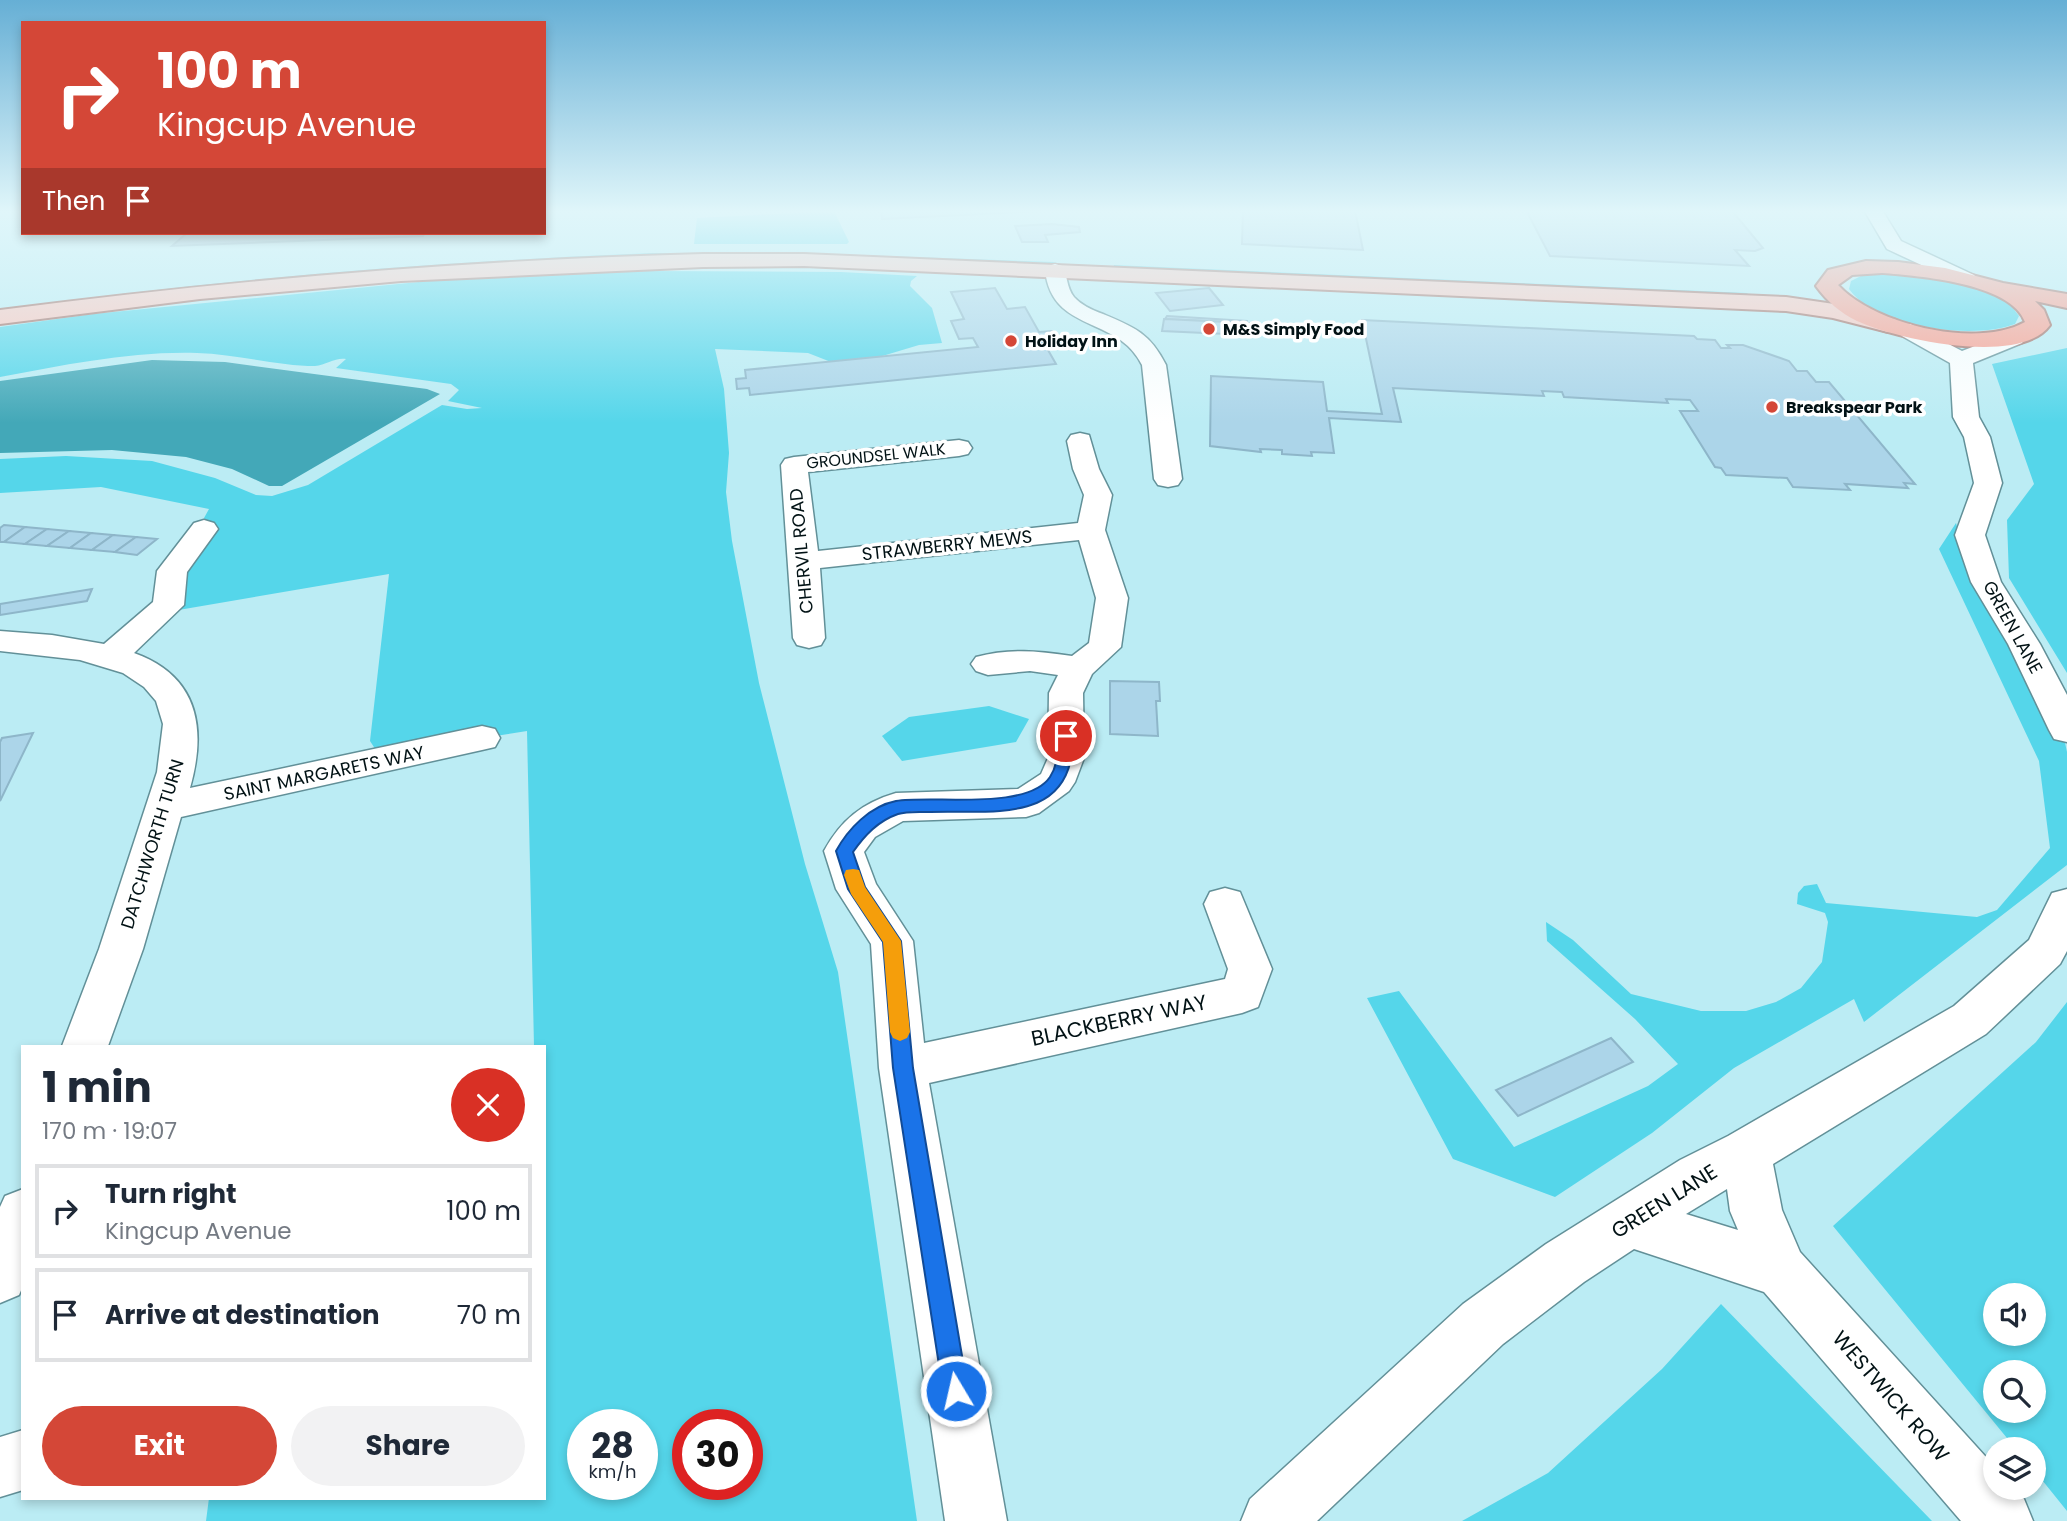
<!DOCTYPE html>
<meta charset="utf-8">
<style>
body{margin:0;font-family:Poppins,sans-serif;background:#f2f2f3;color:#1f2937;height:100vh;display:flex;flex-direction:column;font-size:26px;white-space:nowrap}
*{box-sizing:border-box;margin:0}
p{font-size:23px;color:#747a83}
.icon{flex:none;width:38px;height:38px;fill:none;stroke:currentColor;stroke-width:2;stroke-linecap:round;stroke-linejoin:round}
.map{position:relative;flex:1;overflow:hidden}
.details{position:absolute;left:21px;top:1045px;width:525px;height:455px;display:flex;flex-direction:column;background:#fff;border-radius:0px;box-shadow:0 4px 10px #0003}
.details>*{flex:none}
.hud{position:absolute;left:21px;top:21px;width:525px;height:214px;border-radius:0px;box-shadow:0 4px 10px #0003;background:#d44737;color:#fff;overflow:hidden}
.controls{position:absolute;left:1983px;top:1283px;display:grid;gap:14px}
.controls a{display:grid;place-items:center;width:63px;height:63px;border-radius:50%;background:#fff;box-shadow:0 4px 10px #0003;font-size:35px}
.speed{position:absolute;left:567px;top:1409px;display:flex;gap:14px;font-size:35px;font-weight:700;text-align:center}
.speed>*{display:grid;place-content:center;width:91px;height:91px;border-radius:50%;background:#fff;box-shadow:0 4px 10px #0003;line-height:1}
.speed small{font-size:18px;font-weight:400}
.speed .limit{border:10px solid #d22;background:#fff;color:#111}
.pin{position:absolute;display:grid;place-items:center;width:60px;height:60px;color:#fff;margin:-30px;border:4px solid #fff;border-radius:50%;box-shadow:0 2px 7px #0007}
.me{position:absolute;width:77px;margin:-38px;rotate:351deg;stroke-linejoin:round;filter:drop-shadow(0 0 5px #0008)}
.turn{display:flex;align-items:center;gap:24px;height:147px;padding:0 21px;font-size:32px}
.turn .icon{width:91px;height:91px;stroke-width:2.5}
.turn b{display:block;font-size:49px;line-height:60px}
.then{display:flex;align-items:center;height:66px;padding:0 21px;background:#0003;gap:14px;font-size:26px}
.round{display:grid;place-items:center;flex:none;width:74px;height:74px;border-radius:37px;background:#f2f2f3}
.summary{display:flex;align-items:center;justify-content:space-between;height:119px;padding:0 21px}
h1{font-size:42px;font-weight:700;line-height:52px}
.cta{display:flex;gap:14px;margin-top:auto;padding:14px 21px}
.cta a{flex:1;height:80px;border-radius:42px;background:#d44737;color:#fff;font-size:28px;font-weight:700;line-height:80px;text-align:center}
.cta a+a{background:#f2f2f3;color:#1f2937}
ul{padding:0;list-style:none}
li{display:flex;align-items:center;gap:21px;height:94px;margin:0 14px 10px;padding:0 7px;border:4px solid #e0e1e3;border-radius:0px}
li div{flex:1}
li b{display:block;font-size:26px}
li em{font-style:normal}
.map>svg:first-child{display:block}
</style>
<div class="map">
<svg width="2067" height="1521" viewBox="0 0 2067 1521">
<rect width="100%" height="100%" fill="#bbecf4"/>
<g fill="#55d6ea" fill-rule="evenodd">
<path d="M834 211 849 242 847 244H694L697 218Z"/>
<path d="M652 253H804L1054 262 1052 266 665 257 0 310C216 279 433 262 652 253Z"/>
<path d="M1114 265 1747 293 1752 298 1113 269Z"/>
<path d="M646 271 841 272 917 276 911 281 910 286 932 308 942 343 919 345 879 357 831 362 808 353 715 349 724 389 729 453 726 492 732 541 759 683 805 864 838 972 917 1521H206L209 1498H544V1046H534L527 731 482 738 383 761 370 741 389 574 161 613 206 522 204 518 209 509 101 487 0 493V459L66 456 152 461 215 478 256 495 272 496 308 485 442 405 467 409 482 408 448 401 459 390 451 384 336 368 346 359C336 357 326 365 315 366 279 366 236 354 197 353 131 351 65 365 0 377V327L93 314 449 279ZM583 1424H642V1484H583ZM688 1424H747V1484H688Z"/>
<path d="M1878 273C1919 275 1995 277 2019 316L2015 324C1974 340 1876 328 1849 289L1851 281 1861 276Z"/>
<path d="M2067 348V673L2009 578 2007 520 2034 484 1992 364Z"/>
<path d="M1956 523 1974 585 2062 729 2067 752V865L1864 1022 1854 999 1734 1068 1652 1133 1555 1197 1453 1159 1367 998 1399 991 1514 1147 1648 1086 1678 1064 1635 1019 1547 941 1546 922 1573 940 1631 994 1701 1011H1746L1776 1002 1801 988 1822 962 1828 922 1825 913 1797 904 1798 893 1804 886 1817 884 1826 903 1977 917 1997 910 2050 848 2039 761 1939 549Z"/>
<path d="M989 706 1029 719 1016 742 902 761 882 736 909 717Z"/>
<path d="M2067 1002V1511L2034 1470V1449H2016L1833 1226 2036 1042ZM1995 1295H2034V1334H1995ZM1995 1372H2034V1410H1995Z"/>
<path d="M1721 1304 1932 1521H1462L1548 1473 1662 1369Z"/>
</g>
<path fill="#43a8b8" d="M152 360 225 362 427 389 440 394 282 486H269L232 469 186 457 112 450 0 453V381Z"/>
<g fill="#acd5e9" stroke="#8eb6c9" stroke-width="2">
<path d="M881 210H1062L882 219Z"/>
<path d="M1243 210H1355L1363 250 1242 244Z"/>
<path d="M1526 210H1726L1733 212 1763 248 1755 251 1735 250 1749 266 1550 256Z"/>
<path d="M1052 224 1079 227 1080 232 1045 235 1048 242H1022L1015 226Z"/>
<path d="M187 233H425L423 236 172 246Z"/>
<path d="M995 288 1007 309 1025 307 1039 332 1052 331 1057 339 1044 343 1056 364 750 395 749 388 737 389 736 379 746 378 745 370 978 347 973 338 959 339 951 321 964 319 951 292Z"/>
<path d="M1209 288 1223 305 1170 311 1156 293Z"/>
<path d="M1167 316 1247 321V323L1165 319Z"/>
<path d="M1164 319 1249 323 1248 335 1162 331Z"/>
<path d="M1362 320 1694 336 1697 339 1715 340 1721 348H1730L1727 345H1743L1789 361 1797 371H1807L1816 382H1829L1915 484 1904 483 1908 488 1845 484 1850 490 1793 487 1787 478 1726 475 1721 468 1715 467 1680 411H1698L1690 400 1666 399 1668 403 1564 397 1562 392 1542 391 1544 396 1393 388 1401 422 1329 418 1334 453 1311 452 1312 456 1282 454V450L1260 449 1261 452 1210 446 1211 376 1323 382 1327 411 1382 414Z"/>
<path d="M4 525 25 527 4 542H0V528Z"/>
<path d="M25 527 47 529 25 544 4 542Z"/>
<path d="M47 529 69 531 47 546 25 544Z"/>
<path d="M69 531 91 533 70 548 47 546Z"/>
<path d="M91 533 113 535 92 550 70 548Z"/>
<path d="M113 535 136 537 115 552 92 550Z"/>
<path d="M136 537 157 539 137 555 115 552Z"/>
<path d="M92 589 87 601 0 615V604Z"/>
<path d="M1110 681 1159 682 1160 701H1156L1158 736 1110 734Z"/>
<path d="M33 733 0 801V742L2 738Z"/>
<path d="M1611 1038 1633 1062 1518 1116 1496 1090Z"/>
</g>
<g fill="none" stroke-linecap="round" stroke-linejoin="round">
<defs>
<g id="minor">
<path d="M1864 210H1882L1901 241 1974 275 1977 279 1974 283H1960L1887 249Z"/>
<path d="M1055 264 1062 266C1068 275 1066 287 1074 297 1081 305 1092 310 1103 314 1134 327 1150 333 1166 365L1182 479 1178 485 1168 487 1158 485 1154 479 1142 365C1118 315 1052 334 1045 270L1048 266Z"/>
<path d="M1910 324 1962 351 2014 331 2022 333 2025 338 2022 343 1973 363 1979 417 1990 437 2002 483 1985 535 2001 582 2040 644 2067 695V742L2054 739 2049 730 2008 644 1971 582 1955 535 1974 483 1964 437 1953 417 1950 363 1902 336 1899 331 1902 326Z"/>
<path d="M1080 433 1089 435 1099 469 1112 495 1105 530 1128 598 1121 647 1092 674 1083 693 1084 758 1075 782 1069 791 1039 813 1026 817 903 821 875 837 864 852 876 884 913 941 924 1043 1225 979 1228 969 1204 904 1210 892 1225 888 1240 892 1272 969 1258 1007 1242 1013 929 1083 1007 1521H945L879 1068 871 944 836 889 824 851C841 820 862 803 896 793L1018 789 1041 774 1048 758 1049 693 1058 675 1030 671 988 675 976 671 971 664 976 657C1009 648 1039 651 1072 656L1089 643 1096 598 1079 540 820 568 825 638 821 645 809 648 797 645 793 638 781 465 785 459 794 457 959 440 968 442 972 448 968 454 959 456 808 472 818 551 1078 523 1084 495 1073 469 1067 441 1071 435Z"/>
<path d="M204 520 214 523 218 529 187 572 184 605 134 653C198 676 207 728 190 788L482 726 495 729 500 738 495 747 482 750 181 817 143 949 108 1046H62L99 949 157 772 163 724 156 701 144 687 123 673 80 660 0 651V631L52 635 104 644 153 602 157 571 194 523Z"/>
<path d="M2067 889V951L2060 964 1986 1034 1773 1164 1782 1210 1800 1252 1995 1467V1488H2014L2024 1499 2033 1521H1961L1764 1292 1634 1249 1584 1282 1503 1344 1317 1521H1241L1250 1499 1463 1304 1546 1244 1680 1160 1728 1136 1954 1006 2029 940 2052 893ZM1727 1189 1730 1211 1738 1230 1686 1214Z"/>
<path d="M23 1189V1286L19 1295 0 1303V1207L5 1196Z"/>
<path d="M23 1430V1490L0 1497V1437Z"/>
</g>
<path id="major" d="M703 254H804L1786 297 1834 304 1896 320 1900 325 1896 330 1888 332 1833 318 1786 311 804 266 703 267 401 281 200 299 0 324V310C234 280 467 260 703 254Z"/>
<path id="highway" d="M1866 261 1898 262 1945 268 2003 283 2067 294V308L2035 301 2044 310 2050 325C2020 367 1896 339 1857 321 1840 313 1827 301 1816 286L1828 270ZM1882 273C1919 276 2011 283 2025 322 1977 349 1875 325 1838 285L1852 275Z"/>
</defs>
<use href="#minor" stroke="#629098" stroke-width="3"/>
<use href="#major" stroke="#a46d64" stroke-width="4"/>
<use href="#highway" stroke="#a46d64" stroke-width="4"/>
<use href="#minor" fill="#fff" fill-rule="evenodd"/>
<use href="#major" fill="#fdc5bc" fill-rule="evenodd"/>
<use href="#highway" fill="#fc9e8f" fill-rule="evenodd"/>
</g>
<linearGradient id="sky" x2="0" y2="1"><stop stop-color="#66afd5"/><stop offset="0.5" stop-color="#e0f6fa"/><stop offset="1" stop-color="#e0f6fa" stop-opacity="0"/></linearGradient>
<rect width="2067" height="423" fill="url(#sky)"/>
<path fill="#1a73e8" stroke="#114b97" stroke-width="2" d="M1066 731 1073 736C1074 825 994 810 930 812 920 812 907 811 898 814 878 821 865 835 853 852L865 887 901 941 913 1068 968 1391 965 1400 956 1404 947 1400 943 1391 893 1068 883 942 848 889 836 851C848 829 870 806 896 801 934 795 1027 811 1050 777 1058 765 1058 750 1058 736Z"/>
<path fill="#f59e0b" d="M853 869 859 870 865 887 901 941 910 1032 907 1038 900 1041 893 1038 890 1032 883 942 851 894 844 875 846 870Z"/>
<g fill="#d44737" stroke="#fff" stroke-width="2.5">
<circle cx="1209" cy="329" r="7"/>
<circle cx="1011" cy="341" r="7"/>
<circle cx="1772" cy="407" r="7"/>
</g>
<g text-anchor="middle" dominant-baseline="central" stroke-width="7" stroke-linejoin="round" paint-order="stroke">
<g font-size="16" font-weight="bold" fill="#021215" stroke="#fff" text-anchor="start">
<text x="1223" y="329">M&amp;S Simply Food</text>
<text x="1025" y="341">Holiday Inn</text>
<text x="1786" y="407">Breakspear Park</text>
</g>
<g font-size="16" fill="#021215" stroke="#fff">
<text transform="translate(876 456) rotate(-6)">GROUNDSEL WALK</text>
</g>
<g font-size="18" fill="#021215" stroke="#fff">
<text transform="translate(947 545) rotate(-6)">STRAWBERRY MEWS</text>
<text transform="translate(801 551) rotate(-95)">CHERVIL ROAD</text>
<text transform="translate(2013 627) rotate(61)">GREEN LANE</text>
<text transform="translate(324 773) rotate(-12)">SAINT MARGARETS WAY</text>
<text transform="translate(152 844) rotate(-73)">DATCHWORTH TURN</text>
</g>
<g font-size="21" fill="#021215" stroke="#fff">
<text transform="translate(1119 1020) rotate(-12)">BLACKBERRY WAY</text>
<text transform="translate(1664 1201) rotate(-32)">GREEN LANE</text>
<text transform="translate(1891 1396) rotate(49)">WESTWICK ROW</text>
</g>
</g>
</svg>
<div class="controls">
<a><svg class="icon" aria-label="sound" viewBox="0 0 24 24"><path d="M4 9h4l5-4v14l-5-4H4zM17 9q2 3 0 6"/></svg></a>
<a><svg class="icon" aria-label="search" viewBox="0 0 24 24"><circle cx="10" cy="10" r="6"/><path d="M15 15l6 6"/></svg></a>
<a><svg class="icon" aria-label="layers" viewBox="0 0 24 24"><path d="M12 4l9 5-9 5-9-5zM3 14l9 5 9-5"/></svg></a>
</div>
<div class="speed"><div>28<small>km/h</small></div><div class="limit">30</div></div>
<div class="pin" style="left:1066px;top:736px;background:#d93025"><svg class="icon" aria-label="arrive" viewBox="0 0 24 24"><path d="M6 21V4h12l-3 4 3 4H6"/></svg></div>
<svg class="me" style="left:956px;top:1391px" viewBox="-20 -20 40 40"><circle r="17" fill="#1a73e8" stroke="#fff" stroke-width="3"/><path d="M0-11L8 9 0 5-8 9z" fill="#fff"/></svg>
<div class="hud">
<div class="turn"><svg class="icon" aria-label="right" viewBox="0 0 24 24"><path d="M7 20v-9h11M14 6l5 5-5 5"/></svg><div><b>100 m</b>Kingcup Avenue</div></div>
<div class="then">Then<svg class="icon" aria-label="arrive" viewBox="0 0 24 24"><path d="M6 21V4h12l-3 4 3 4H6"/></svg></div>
</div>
<section class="details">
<div class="summary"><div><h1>1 min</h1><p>170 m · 19:07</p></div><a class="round" style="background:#d93025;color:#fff"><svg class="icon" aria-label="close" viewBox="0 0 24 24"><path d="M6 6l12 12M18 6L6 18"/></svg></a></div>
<ul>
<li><svg class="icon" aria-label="right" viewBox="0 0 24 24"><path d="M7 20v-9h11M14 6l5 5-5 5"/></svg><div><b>Turn right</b><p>Kingcup Avenue</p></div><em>100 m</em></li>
<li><svg class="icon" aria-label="arrive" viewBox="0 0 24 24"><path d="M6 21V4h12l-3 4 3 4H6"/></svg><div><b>Arrive at destination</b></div><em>70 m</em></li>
</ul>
<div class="cta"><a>Exit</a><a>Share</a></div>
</section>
</div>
